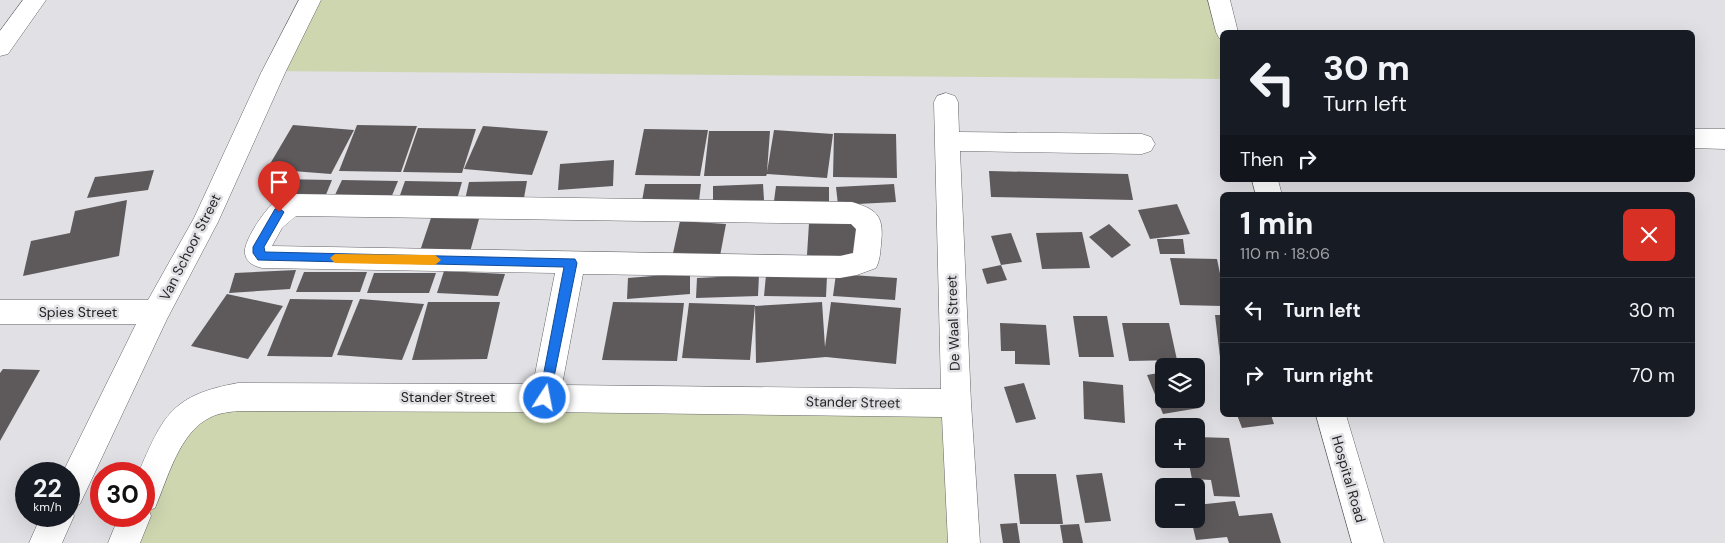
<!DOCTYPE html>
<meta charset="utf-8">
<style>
body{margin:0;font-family:"DM Sans",sans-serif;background:#242831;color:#f1f3f6;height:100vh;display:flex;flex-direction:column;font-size:19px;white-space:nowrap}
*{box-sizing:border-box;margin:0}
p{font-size:16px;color:#9ea1a6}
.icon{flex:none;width:28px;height:28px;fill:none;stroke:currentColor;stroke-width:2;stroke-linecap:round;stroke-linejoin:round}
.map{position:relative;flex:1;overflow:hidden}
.side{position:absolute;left:1220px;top:192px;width:475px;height:225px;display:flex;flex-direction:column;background:#171b24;border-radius:8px;box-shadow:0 5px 20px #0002}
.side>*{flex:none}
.top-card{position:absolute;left:1220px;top:30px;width:475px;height:152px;border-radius:8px;box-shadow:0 5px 20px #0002;background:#171b24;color:#f1f3f6;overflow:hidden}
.buttons{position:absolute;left:1155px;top:358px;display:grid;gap:10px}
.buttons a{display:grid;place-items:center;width:50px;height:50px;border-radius:8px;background:#171b24;box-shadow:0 5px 20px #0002;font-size:25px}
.speed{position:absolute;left:15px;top:462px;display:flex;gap:10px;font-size:25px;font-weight:700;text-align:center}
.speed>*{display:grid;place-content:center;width:65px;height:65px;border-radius:50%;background:#171b24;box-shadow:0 5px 20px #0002;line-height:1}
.speed small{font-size:12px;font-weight:400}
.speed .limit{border:8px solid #d22;background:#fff;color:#111}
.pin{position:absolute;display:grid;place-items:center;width:42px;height:42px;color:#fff;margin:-51px -21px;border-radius:50% 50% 50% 0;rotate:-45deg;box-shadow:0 0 5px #0007}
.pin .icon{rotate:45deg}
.me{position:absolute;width:55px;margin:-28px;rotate:11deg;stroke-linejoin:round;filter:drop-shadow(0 0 4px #0008)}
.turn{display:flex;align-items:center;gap:18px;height:105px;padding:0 20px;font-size:22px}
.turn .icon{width:65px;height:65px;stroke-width:2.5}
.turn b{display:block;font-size:35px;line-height:42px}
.then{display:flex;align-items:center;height:48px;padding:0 20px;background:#0003;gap:10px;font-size:19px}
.round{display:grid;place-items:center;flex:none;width:52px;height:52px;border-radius:8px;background:#242831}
.summary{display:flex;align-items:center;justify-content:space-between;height:85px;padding:0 20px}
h1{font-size:30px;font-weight:800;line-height:38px}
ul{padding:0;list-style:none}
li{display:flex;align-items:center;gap:15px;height:65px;padding:0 20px;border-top:1px solid #363941}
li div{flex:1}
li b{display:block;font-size:19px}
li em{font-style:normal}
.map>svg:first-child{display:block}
</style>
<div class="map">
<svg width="1725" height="543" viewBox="0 0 1725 543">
<rect width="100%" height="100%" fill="#e0e0e5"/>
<g fill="#cdd6af">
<path d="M301 0H1218L1227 32H1222V79L265 71Z"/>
<path d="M945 407 951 543H128L144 516V510L191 410Z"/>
</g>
<g fill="#5e595b">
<path d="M293 125 354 130 331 174 267 169Z"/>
<path d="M357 125 417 126 401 172 339 171Z"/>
<path d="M483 126 548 131 532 175 464 169Z"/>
<path d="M418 128 476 129 462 173 403 172Z"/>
<path d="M644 129 708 130 700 176 635 175Z"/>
<path d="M774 130 833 134 827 178 767 174 766 176H704L709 131H770L767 172Z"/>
<path d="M834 133 896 134 897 178 833 177Z"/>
<path d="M614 160 613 186 558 190 560 164Z"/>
<path d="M154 170 148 190 87 198 95 177Z"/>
<path d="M989 171 1128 174 1133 200 991 197Z"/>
<path d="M277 179 332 180 325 197H269Z"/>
<path d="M342 180 398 181 391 198 334 197Z"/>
<path d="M405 181 462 182 457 199 399 198Z"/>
<path d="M527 181 524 198 465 200 469 182Z"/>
<path d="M645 184H701L699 201H642Z"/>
<path d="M763 184 764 200 713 203V186Z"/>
<path d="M894 184 896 202 838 205 836 187Z"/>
<path d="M776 186 829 187V202L774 201Z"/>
<path d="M127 200 119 256 23 276 31 241 70 233 75 211Z"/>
<path d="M1177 204 1190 234 1150 239 1138 210Z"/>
<path d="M431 218 479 219 470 252 420 251Z"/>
<path d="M680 221 726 224 720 256 673 253Z"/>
<path d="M809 223 857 224V256L807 255Z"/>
<path d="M1109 224 1131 245 1112 258 1089 237Z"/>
<path d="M1082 232 1090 268 1042 269 1036 233Z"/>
<path d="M1011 233 1022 262 1001 265 1007 280 987 284 982 269 1001 265 991 236Z"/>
<path d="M1157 239H1183L1185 254H1160Z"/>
<path d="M1170 258 1217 259 1222 283V306L1180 305Z"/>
<path d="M296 270 290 289 229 293 235 273Z"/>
<path d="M444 271 505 274 498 296 437 293Z"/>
<path d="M304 272H367L360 292H296Z"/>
<path d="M374 273H436L429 293H367Z"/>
<path d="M690 273V294L627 299 628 278Z"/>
<path d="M836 274 897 278 895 300 833 296Z"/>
<path d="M759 275 758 296 696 298 697 278Z"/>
<path d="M766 275 827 276 826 297 764 296Z"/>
<path d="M227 294 283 306 248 359 191 346Z"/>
<path d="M290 299 353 300 332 357 267 356Z"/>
<path d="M360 299 424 304 402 360 337 355Z"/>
<path d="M428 302H500L487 359 412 360Z"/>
<path d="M613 302 684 303 677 361 602 360Z"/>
<path d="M822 302 825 347 831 302 901 308 896 364 826 357 756 363 755 306Z"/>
<path d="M689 303 755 305 750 360 682 358Z"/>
<path d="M1215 315H1222V357H1220Z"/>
<path d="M1073 316H1107L1114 357H1079Z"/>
<path d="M1000 323 1046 325 1050 365 1015 364V351H1001Z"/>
<path d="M1122 323H1169L1177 360 1129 361Z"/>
<path d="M3 369 40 370 0 441V373Z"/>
<path d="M1164 372V399H1195L1199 408 1163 414 1147 375Z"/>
<path d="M1083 381 1123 385 1125 423 1084 419Z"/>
<path d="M1024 383 1036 419 1016 423 1004 387Z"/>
<path d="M1237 415H1271L1274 424 1242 428Z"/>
<path d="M1196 437 1229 438 1240 497 1214 496 1211 480 1192 479 1188 459H1196Z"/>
<path d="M1102 473 1111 521 1085 523 1076 475Z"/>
<path d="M1014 474H1056L1063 524H1020Z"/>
<path d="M1235 501 1239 516 1272 513 1281 543H1229L1227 537 1196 540 1191 519H1196V505Z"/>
<path d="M1017 523 1020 543H1003L1000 524Z"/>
<path d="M1079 524 1083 543H1063L1060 525Z"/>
</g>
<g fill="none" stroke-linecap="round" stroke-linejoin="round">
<defs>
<g id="minor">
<path d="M23 0H46L8 54 0 56V31Z"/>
<path d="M299 0H321L285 73 218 222 167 319 80 504 71 508 74 516 62 543H29L41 516H69V474H62L136 324H0V300H148L194 218 261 73Z"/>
<path d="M946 93 955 96 958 102 959 132 1142 134 1151 137 1155 144 1151 151 1142 154 960 151 971 403 980 543H948L942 417 545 412 238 411C229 412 219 413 211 417 179 432 168 478 155 508L149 510 151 516 140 543H108L119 516H144V474H138C163 415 172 395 238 383L533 384 555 273 262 268C254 266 247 263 245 254 242 243 265 209 274 203 280 198 288 197 296 194L852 202C879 210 884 217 881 245 880 254 880 260 876 268L857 275 840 278 583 274 562 385 941 389 934 102 937 96ZM296 216 851 224 856 229 853 253 840 256 272 246 282 228Z"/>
<path d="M1692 129H1725V149L1692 148Z"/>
</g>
<g id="major">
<path d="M1208 0H1230L1238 32H1222V39L1219 38 1216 32Z"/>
<path d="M1252 180H1278L1282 195H1256Z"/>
<path d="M1316 415H1346L1384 543H1352Z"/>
</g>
</defs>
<use href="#minor" stroke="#656469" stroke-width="1"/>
<use href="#major" stroke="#656469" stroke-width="1"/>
<use href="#minor" fill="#fff" fill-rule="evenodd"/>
<use href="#major" fill="#fff" fill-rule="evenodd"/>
</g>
<path fill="#1a73e8" stroke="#114b97" d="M279 208 284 212 264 247 265 252 575 259 577 263 549 402 545 403 541 402 539 398 564 267 258 260 253 253V247L275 209Z"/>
<path fill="#f59e0b" d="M335 254 435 255 441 260 435 265 335 263 330 258Z"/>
<g text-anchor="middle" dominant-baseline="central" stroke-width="5" stroke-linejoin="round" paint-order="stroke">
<g font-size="14" fill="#262627" stroke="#e0e0e5">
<text transform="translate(190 247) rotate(-63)">Van Schoor Street</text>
<text x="78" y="312">Spies Street</text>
<text transform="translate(953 323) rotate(-92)">De Waal Street</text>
<text x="448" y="397">Stander Street</text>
<text transform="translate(853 402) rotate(1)">Stander Street</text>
<text transform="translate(1349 479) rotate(74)">Hospital Road</text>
</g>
</g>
</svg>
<div class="buttons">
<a><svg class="icon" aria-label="layers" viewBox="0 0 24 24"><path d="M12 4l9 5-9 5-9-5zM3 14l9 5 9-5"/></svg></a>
<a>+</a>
<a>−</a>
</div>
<div class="speed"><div>22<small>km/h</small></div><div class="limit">30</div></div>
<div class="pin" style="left:279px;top:212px;background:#d93025"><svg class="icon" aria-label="arrive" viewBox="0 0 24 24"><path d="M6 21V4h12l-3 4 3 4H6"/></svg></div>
<svg class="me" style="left:545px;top:398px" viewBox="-20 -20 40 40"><circle r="17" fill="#1a73e8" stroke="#fff" stroke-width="3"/><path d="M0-11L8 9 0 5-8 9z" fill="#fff"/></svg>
<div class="top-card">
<div class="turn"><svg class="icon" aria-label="left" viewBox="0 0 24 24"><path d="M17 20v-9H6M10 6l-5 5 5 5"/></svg><div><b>30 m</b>Turn left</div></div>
<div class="then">Then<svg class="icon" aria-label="right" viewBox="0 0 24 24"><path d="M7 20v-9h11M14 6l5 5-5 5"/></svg></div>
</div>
<section class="side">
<div class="summary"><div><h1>1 min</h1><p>110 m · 18:06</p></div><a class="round" style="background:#d93025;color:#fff"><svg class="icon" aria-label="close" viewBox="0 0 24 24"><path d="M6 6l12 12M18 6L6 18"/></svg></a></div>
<ul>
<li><svg class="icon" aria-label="left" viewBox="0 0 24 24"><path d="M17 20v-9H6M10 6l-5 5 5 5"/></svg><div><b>Turn left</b></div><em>30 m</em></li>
<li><svg class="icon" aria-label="right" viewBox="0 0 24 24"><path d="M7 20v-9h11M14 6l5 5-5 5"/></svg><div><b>Turn right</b></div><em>70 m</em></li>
</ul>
</section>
</div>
